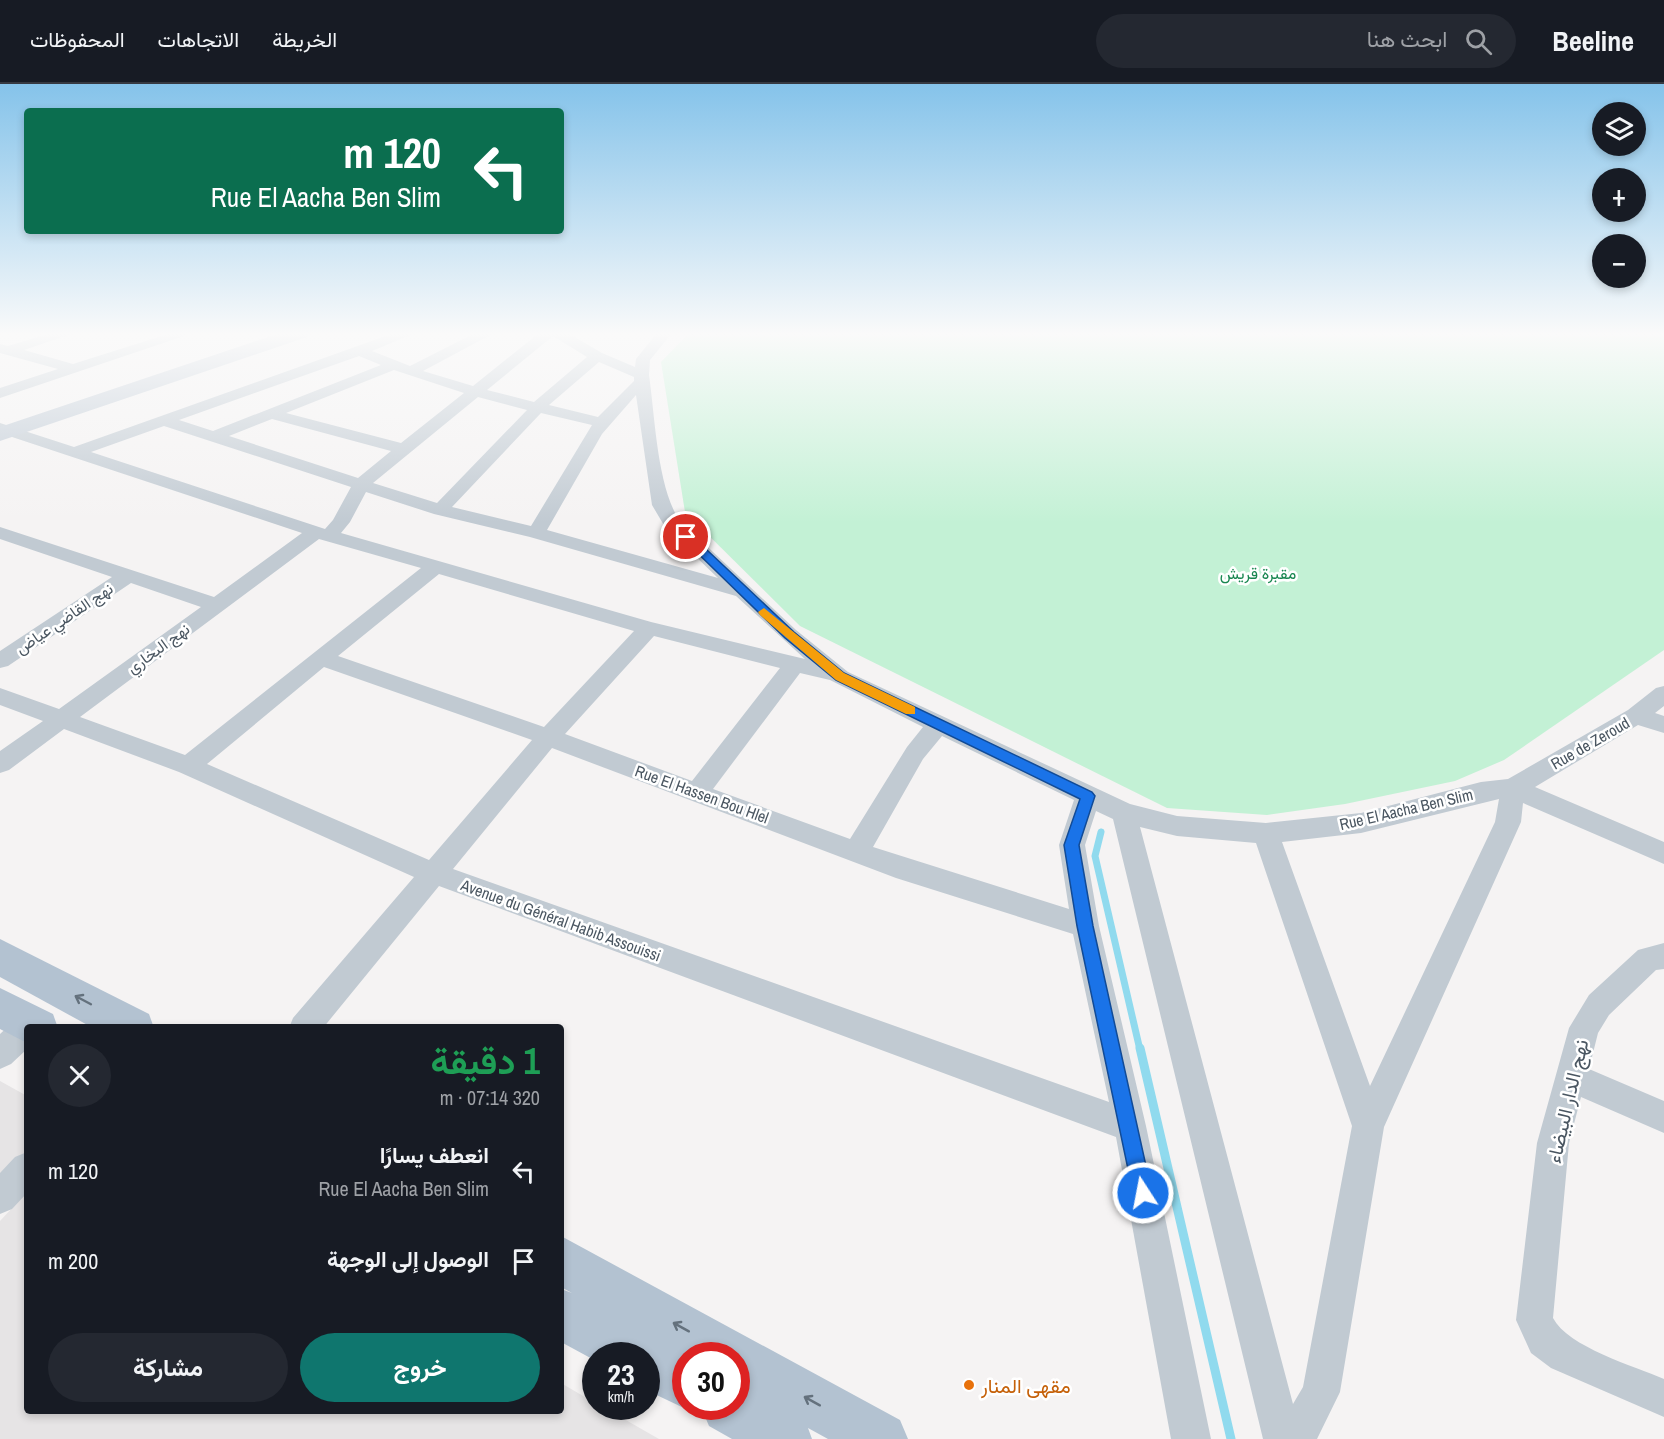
<!DOCTYPE html>
<html lang="ar">
<meta charset="utf-8">
<style>
body{margin:0;font-family:"Archivo Narrow",Vazirmatn,sans-serif;background:#242831;color:#f1f3f6;direction:rtl;height:100vh;display:flex;flex-direction:column;font-size:22px;white-space:nowrap}
*{box-sizing:border-box;margin:0}
p{font-size:20px;color:#9ea1a6}
.icon{flex:none;width:33px;height:33px;fill:none;stroke:currentColor;stroke-width:2;stroke-linecap:round;stroke-linejoin:round}
.map{position:relative;flex:1;overflow:hidden;direction:ltr}
.panel{position:absolute;left:24px;top:940px;width:540px;height:390px;display:flex;flex-direction:column;background:#171b24;border-radius:6px;box-shadow:0 3px 9px #0003;direction:rtl}
.panel>*{flex:none}
.hud{position:absolute;left:24px;top:24px;width:540px;height:126px;border-radius:6px;box-shadow:0 3px 9px #0003;direction:rtl;background:#0b6e4f;color:#fff;overflow:hidden}
.controls{position:absolute;left:1592px;top:18px;display:grid;gap:12px}
.controls a{display:grid;place-items:center;width:54px;height:54px;border-radius:50%;background:#171b24;box-shadow:0 3px 9px #0003;font-size:30px}
.speed{position:absolute;left:582px;top:1258px;display:flex;gap:12px;font-size:30px;font-weight:700;text-align:center}
.speed>*{display:grid;place-content:center;width:78px;height:78px;border-radius:50%;background:#171b24;box-shadow:0 3px 9px #0003;line-height:1}
.speed small{font-size:15px;font-weight:400}
.speed .limit{border:9px solid #d22;background:#fff;color:#111}
.pin{position:absolute;display:grid;place-items:center;width:51px;height:51px;color:#fff;margin:-26px;border:3px solid #fff;border-radius:50%;box-shadow:0 2px 6px #0007}
.me{position:absolute;width:66px;margin:-33px;rotate:349deg;stroke-linejoin:round;filter:drop-shadow(0 0 4px #0008)}
.turn{display:flex;align-items:center;gap:21px;height:126px;padding:0 24px;font-size:27px}
.turn .icon{width:78px;height:78px;stroke-width:2.5}
.turn b{display:block;font-size:42px;line-height:51px}
.round{display:grid;place-items:center;flex:none;width:63px;height:63px;border-radius:32px;background:#242831}
.head{display:flex;align-items:center;justify-content:space-between;height:102px;padding:0 24px}
h1{font-size:36px;font-weight:700;line-height:45px;color:#1e9e55}
.primary-button{display:flex;gap:12px;margin-top:auto;padding:12px 24px}
.primary-button a{flex:1;height:69px;border-radius:36px;background:#0f766e;color:#fff;font-size:24px;font-weight:700;line-height:69px;text-align:center}
.primary-button a+a{background:#242831;color:#f1f3f6}
ul{padding:0;list-style:none}
li{display:flex;align-items:center;gap:18px;height:90px;padding:0 24px}
li div{flex:1}
li b{display:block;font-size:22px}
li em{font-style:normal}
header{display:flex;align-items:center;gap:36px;box-sizing:border-box;height:84px;padding:0 30px;background:#171b24;border-bottom:2px solid #363941}
header strong{font-size:28px}
nav{display:flex;gap:33px;margin-inline-start:auto;font-size:21px}
.search{width:420px;height:54px;background:#242831;display:flex;align-items:center;gap:15px;box-sizing:border-box;padding:0 21px;border-radius:33px;color:#9ea1a6;font-size:22px}
.map>svg:first-child{display:block}
</style>
<header>
<strong>Beeline</strong>
<div class="search"><svg class="icon" aria-label="search" viewBox="0 0 24 24"><circle cx="10" cy="10" r="6"/><path d="M15 15l6 6"/></svg>ابحث هنا</div>
<nav><a>الخريطة</a><a>الاتجاهات</a><a>المحفوظات</a></nav>
</header>
<div class="map">
<svg width="1664" height="1355" viewBox="0 0 1664 1355">
<rect width="100%" height="100%" fill="#f5f3f3"/>
<g fill="#e6e4e5">
<path d="M0 997 27 1012V1071L0 1099Z"/>
<path d="M27 1108V1328H561V1299L595 1319 596 1323H603L659 1355H0V1137Z"/>
</g>
<path fill="#c3f1d5" d="M689 249H1664V566L1504 676 1455 697 1345 720 1267 731 1167 724 800 542 685 428 661 278Z"/>
<g fill="none" stroke-linecap="round" stroke-linejoin="round">
<path stroke="#90daee" stroke-width="7" d="M1101 748 1095 772 1140 966"/>
<path stroke="#90daee" stroke-width="9" d="M1140 964 1231 1355"/>
<g fill="#c1cad2" fill-rule="evenodd">
<path d="M51 249H74L24 266 73 280 171 249H193L0 314V304L58 285 0 269V260L8 262Z"/>
<path d="M394 249H415L372 267 410 282 475 249H494L423 287 473 302 539 249H568L602 269 635 283 636 275 657 249H672L650 276 649 291C655 333 657 401 679 436L796 546 848 588 1130 720 1177 732 1266 739 1361 729 1481 698 1508 695 1628 626 1656 604 1664 602V622L1655 629 1664 632V649L1638 641 1535 703 1664 758V780L1523 719 1521 738 1384 1043 1340 1308 1317 1355H1263L1113 735 1096 727 1085 761 1099 842 1146 1042 1211 1355H1171L1116 1053 439 802 323 944H289L293 934 414 793 179 688 64 645 9 686 0 689V667L43 637 0 621V604L59 625 201 523 131 499 8 582 0 584V567L112 493 0 455V443L214 513 302 449 0 349V339L74 363ZM553 252 587 273 534 318 487 306ZM359 272 381 281 213 347 179 336ZM599 278 634 293V297L598 333 549 321ZM394 286 464 309 401 359 286 329ZM636 311 652 421 665 443 718 494 547 446 602 350ZM478 313 527 326 437 419 373 399ZM541 329 592 341 531 442 452 423ZM272 335 391 367 358 394 229 352ZM164 342 351 403 333 436 325 445 91 368ZM366 408 434 430 530 453 736 512 805 575 651 538 341 449 350 438ZM319 455 421 484 185 671 80 633ZM439 490 634 547 544 643 338 572ZM654 552 780 584 692 697 565 650ZM324 583 532 656 429 776 207 680ZM800 589 830 596 923 643 907 663 850 755 713 705ZM942 652 1074 716 1059 761 1069 825 873 763 923 675ZM552 664 896 794 1073 850 1109 1018 453 785ZM1499 715 1495 738 1370 1002 1282 758 1361 749ZM1140 743 1177 752 1256 759 1352 1042 1303 1303 1293 1320Z"/>
<path d="M1664 859V885L1656 886 1609 931 1598 949 1589 985 1664 1017V1049L1581 1013 1569 1059 1553 1234C1568 1263 1634 1282 1664 1295V1333L1551 1284 1531 1269 1516 1236 1537 1059 1569 944 1589 911 1638 866Z"/>
<path d="M27 931 38 935 41 944H27V965L11 980 0 985V950L16 935Z"/>
<path d="M27 1068V1109L12 1125 0 1130V1089L15 1073Z"/>
</g>
<path fill="#c1cbd6" fill-rule="evenodd" d="M280 249H310L307 253 0 357V343Z"/>
<g fill="#b3c2d1" fill-rule="evenodd">
<path d="M0 855 149 930 154 944H93L0 893Z"/>
<path d="M0 904 53 930 58 944H27V959L0 945Z"/>
<path d="M561 1152 900 1336 908 1355H828L808 1344 812 1355H732L709 1342 701 1323H736V1272H686V1323H692L686 1325 646 1306V1272H596V1277L561 1258V1205L572 1209 561 1203Z"/>
</g>
</g>
<defs><path id="oneway-shaft" d="M-6 0H5M1.5-3L5.5 0L1.5 3" fill="none" stroke-width="1.6" stroke-linecap="round" stroke-linejoin="round" transform="scale(1.5)"/></defs>
<g stroke="#64717d">
<use href="#oneway-shaft" transform="translate(83 916) rotate(-152)"/>
<use href="#oneway-shaft" transform="translate(681 1243) rotate(-151)"/>
<use href="#oneway-shaft" transform="translate(812 1317) rotate(-151)"/>
</g>
<linearGradient id="sky" x2="0" y2="1"><stop stop-color="#85c3ea"/><stop offset="0.57" stop-color="#fafafa"/><stop offset="1" stop-color="#fafafa" stop-opacity="0"/></linearGradient>
<rect width="1664" height="439" fill="url(#sky)"/>
<path fill="#1a73e8" stroke="#114b97" stroke-width="1.5" d="M683 450H690L794 548 844 589 1092 708 1095 712 1079 761 1093 842 1152 1109 1150 1116 1143 1119 1136 1116 1133 1109 1077 842 1064 761 1080 715 836 596 785 554 683 455Z"/>
<path fill="#f59e0b" d="M764 524 844 589 915 623V630H906L836 596 760 531 758 528Z"/>
<circle fill="#e8710a" stroke="#fff" stroke-width="2" cx="969" cy="1301" r="6"/>
<g text-anchor="middle" dominant-baseline="central" stroke-width="5" stroke-linejoin="round" paint-order="stroke">
<g font-size="16" fill="#17864f" stroke="#fff">
<text x="1258" y="489">مقبرة قريش</text>
</g>
<g font-size="16" fill="#4a5661" stroke="#fff">
<text transform="translate(64 534) rotate(-34)">نهج القاضي عياض</text>
<text transform="translate(158 564) rotate(-36)">نهج البخاري</text>
<text transform="translate(1590 659) rotate(-30)">Rue de Zeroud</text>
<text transform="translate(702 710) rotate(20)">Rue El Hassen Bou Hlel</text>
<text transform="translate(1406 725) rotate(-13)">Rue El Aacha Ben Slim</text>
<text transform="translate(561 836) rotate(20)">Avenue du Général Habib Assouissi</text>
</g>
<g font-size="20" fill="#4a5661" stroke="#fff">
<text transform="translate(1567 1017) rotate(-77)">نهج الدار البيضاء</text>
</g>
<g font-size="20" fill="#c56008" stroke="#fff" text-anchor="start">
<text x="981" y="1301">مقهى المنار</text>
</g>
</g>
</svg>
<div class="controls">
<a><svg class="icon" aria-label="layers" viewBox="0 0 24 24"><path d="M12 4l9 5-9 5-9-5zM3 14l9 5 9-5"/></svg></a>
<a>+</a>
<a>−</a>
</div>
<div class="speed"><div>23<small>km/h</small></div><div class="limit">30</div></div>
<div class="pin" style="left:686px;top:453px;background:#d93025"><svg class="icon" aria-label="arrive" viewBox="0 0 24 24"><path d="M6 21V4h12l-3 4 3 4H6"/></svg></div>
<svg class="me" style="left:1143px;top:1109px" viewBox="-20 -20 40 40"><circle r="17" fill="#1a73e8" stroke="#fff" stroke-width="3"/><path d="M0-11L8 9 0 5-8 9z" fill="#fff"/></svg>
<div class="hud">
<div class="turn"><svg class="icon" aria-label="left" viewBox="0 0 24 24"><path d="M17 20v-9H6M10 6l-5 5 5 5"/></svg><div><b>120 m</b>Rue El Aacha Ben Slim</div></div>
</div>
<section class="panel">
<div class="head"><div><h1>1 دقيقة</h1><p>320 m · 07:14</p></div><a class="round"><svg class="icon" aria-label="close" viewBox="0 0 24 24"><path d="M6 6l12 12M18 6L6 18"/></svg></a></div>
<ul>
<li><svg class="icon" aria-label="left" viewBox="0 0 24 24"><path d="M17 20v-9H6M10 6l-5 5 5 5"/></svg><div><b>انعطف يسارًا</b><p>Rue El Aacha Ben Slim</p></div><em>120 m</em></li>
<li><svg class="icon" aria-label="arrive" viewBox="0 0 24 24"><path d="M6 21V4h12l-3 4 3 4H6"/></svg><div><b>الوصول إلى الوجهة</b></div><em>200 m</em></li>
</ul>
<div class="primary-button"><a>خروج</a><a>مشاركة</a></div>
</section>
</div>
